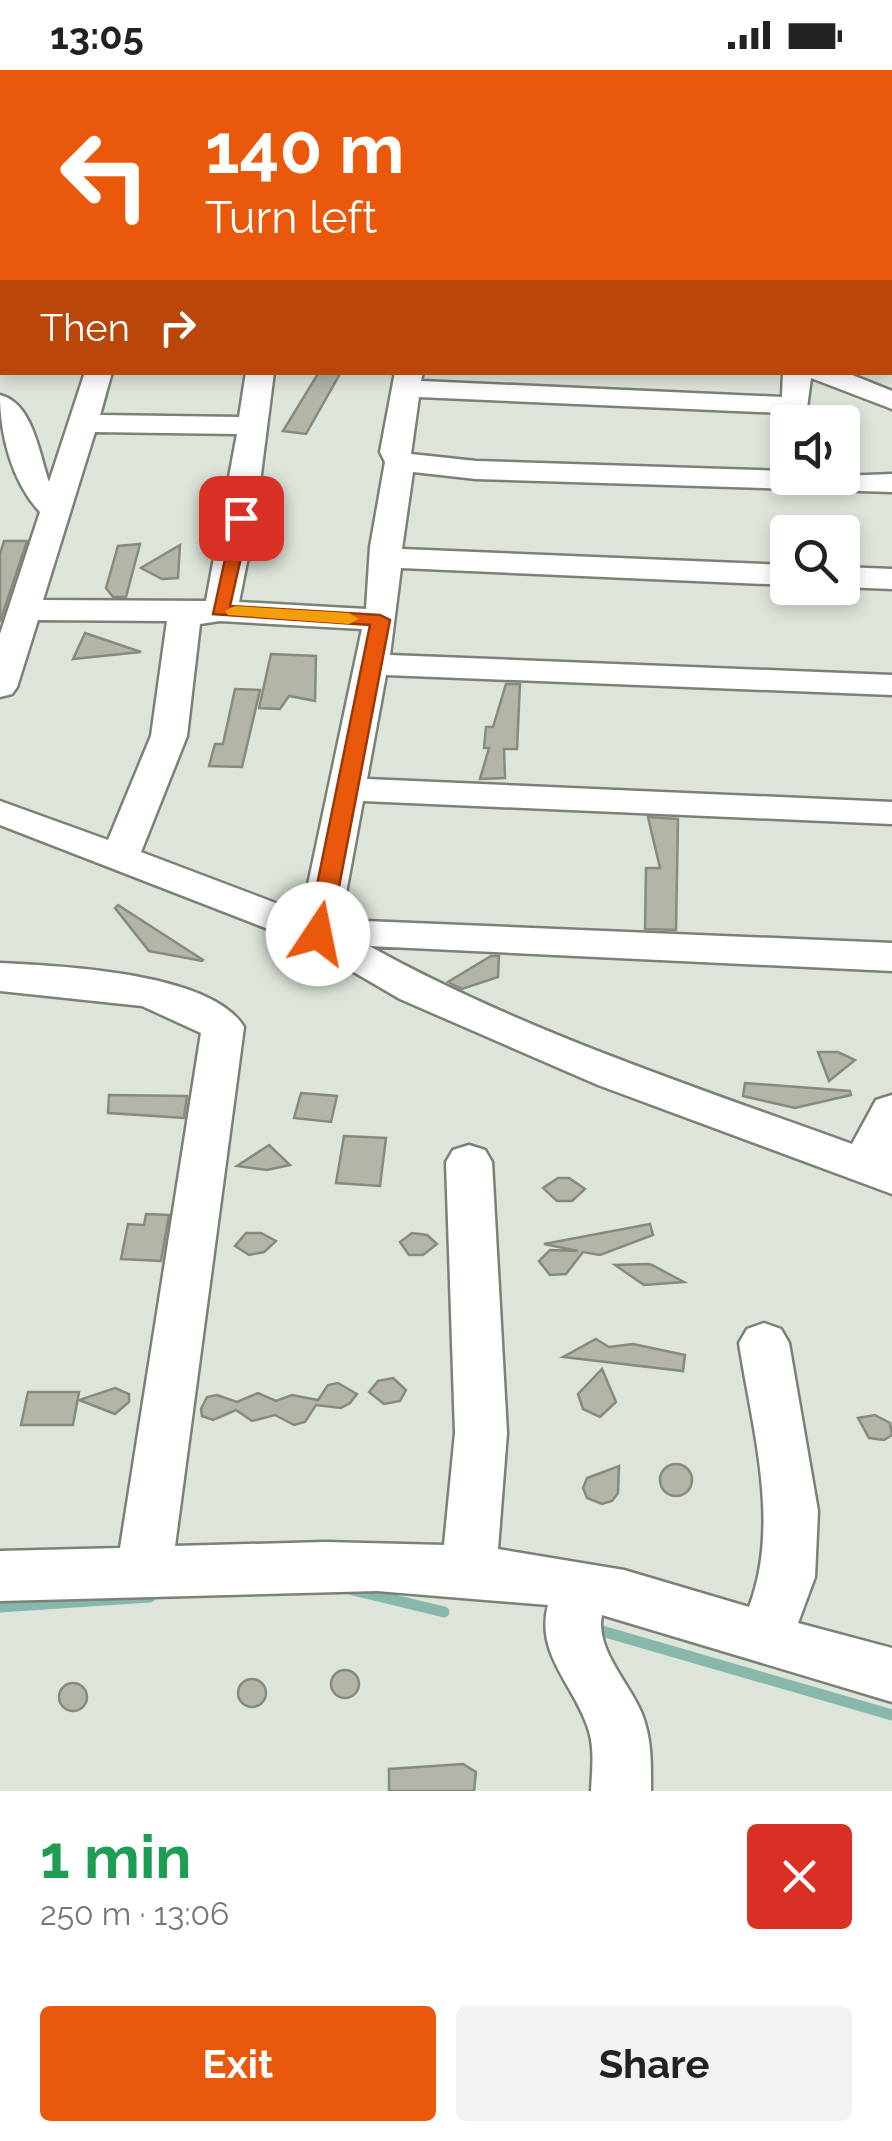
<!DOCTYPE html>
<meta charset="utf-8">
<style>
body{margin:0;font-family:Raleway,sans-serif;background:#f2f2f2;color:#222;height:100vh;display:flex;flex-direction:column;font-size:38px;white-space:nowrap}
*{box-sizing:border-box;margin:0}
p{font-size:32px;color:#767676}
.icon{flex:none;width:55px;height:55px;fill:none;stroke:currentColor;stroke-width:2;stroke-linecap:round;stroke-linejoin:round}
.map{position:relative;height:1721px;overflow:hidden}
.details{display:flex;flex-direction:column;background:#fff;flex:1}
.details>*{flex:none}
.guide{position:absolute;left:0px;top:0px;width:892px;height:305px;box-shadow:0 5px 15px #0003;background:#ea580c;color:#fff;overflow:hidden}
.tools{position:absolute;left:770px;top:335px;display:grid;gap:20px}
.tools a{display:grid;place-items:center;width:90px;height:90px;border-radius:10px;background:#fff;box-shadow:0 5px 15px #0003;font-size:50px}
.pin{position:absolute;display:grid;place-items:center;width:85px;height:85px;color:#fff;margin:-42px;border-radius:20px;box-shadow:0 5px 15px #0006}
.me{position:absolute;width:110px;margin:-55px;rotate:11deg;stroke-linejoin:round;filter:drop-shadow(0 0 8px #0008)}
.turn{display:flex;align-items:center;gap:35px;height:210px;padding:0 40px;font-size:45px}
.turn .icon{width:130px;height:130px;stroke-width:2.5}
.turn b{display:block;font-size:70px;line-height:85px}
.then{display:flex;align-items:center;height:95px;padding:0 40px;background:#0003;gap:20px;font-size:38px}
.round{display:grid;place-items:center;flex:none;width:105px;height:105px;border-radius:10px;background:#f2f2f2}
.headline{display:flex;align-items:center;justify-content:space-between;height:170px;padding:0 40px}
h1{font-size:60px;font-weight:700;line-height:75px;color:#1e9e55}
.primary-button{display:flex;gap:20px;margin-top:auto;padding:20px 40px}
.primary-button a{flex:1;height:115px;border-radius:10px;background:#ea580c;color:#fff;font-size:40px;font-weight:700;line-height:115px;text-align:center}
.primary-button a+a{background:#f2f2f2;color:#222}
.status{display:flex;justify-content:space-between;align-items:center;height:70px;padding:0 50px;background:#fff;direction:ltr}
.status svg{height:28px;fill:currentColor}
.map>svg:first-child{display:block}
</style>
<div class="status"><b>13:05</b><svg viewBox="0 0 49 12"><path d="M0 12V9h3v3zM5 12V6h3v6zM10 12V3h3v9zM15 12V0h3v12zM26 1h20v11H26zM47 4h2v5h-2z"/></svg></div>
<div class="map">
<svg width="892" height="1721" viewBox="0 0 892 1721">
<rect width="100%" height="100%" fill="#dde5da"/>
<g fill="none" stroke-linecap="round" stroke-linejoin="round">
<g stroke="#88b7ab" stroke-width="11">
<path d="M349 1519 444 1542"/>
<path d="M0 1537 150 1527"/>
<path d="M595 1559 892 1645"/>
</g>
</g>
<g fill="#b2b5a8" stroke="#888a7e" stroke-width="2.5">
<path d="M319 302H341L306 364 283 361Z"/>
<path d="M4 471H27L0 552V484Z"/>
<path d="M140 474 126 527H113L106 518 118 476Z"/>
<path d="M180 475 178 508 162 509 141 498Z"/>
<path d="M85 563 141 582 73 589Z"/>
<path d="M271 584 316 586 315 631 289 626 280 639 259 638Z"/>
<path d="M506 614H520L517 679H504L505 708 480 709 489 678H484L486 657H493Z"/>
<path d="M235 619 260 620 242 697 209 696 215 674H223Z"/>
<path d="M648 747 678 749 676 860 645 859 646 798H660Z"/>
<path d="M118 835 203 890 202 891 149 881 115 838Z"/>
<path d="M491 886H499L498 907 462 919 448 912Z"/>
<path d="M818 982H838L855 990 829 1011Z"/>
<path d="M745 1013 850 1021 851 1025 795 1038 743 1026Z"/>
<path d="M301 1023 337 1026 331 1052 294 1048Z"/>
<path d="M109 1025 187 1026 184 1048 108 1043Z"/>
<path d="M344 1066 386 1068 380 1116 336 1113Z"/>
<path d="M269 1075 290 1095 267 1100 237 1096Z"/>
<path d="M558 1108H569L585 1119 572 1131H557L543 1118Z"/>
<path d="M146 1144 169 1145 161 1191 121 1189 128 1154 144 1155Z"/>
<path d="M650 1154 653 1165 600 1185 583 1182 566 1204 550 1205 539 1191 550 1180 578 1181 544 1174Z"/>
<path d="M246 1163H261L276 1171 264 1182 249 1185 235 1176Z"/>
<path d="M412 1163 427 1165 437 1174 423 1185H409L400 1172Z"/>
<path d="M648 1194 652 1195 684 1212 644 1215 615 1195Z"/>
<path d="M596 1269 609 1277 633 1274 685 1285 683 1301 563 1287Z"/>
<path d="M602 1299 616 1332 600 1347 583 1339 578 1324Z"/>
<path d="M393 1308 406 1320 400 1331 384 1334 369 1322 378 1311Z"/>
<path d="M338 1313 357 1324 350 1333 341 1338 316 1335 305 1352 294 1355 275 1345 252 1351 236 1340 213 1350 202 1346 201 1339 207 1327 217 1325 237 1332 258 1323 276 1331 292 1325 318 1330 328 1315Z"/>
<path d="M115 1318 129 1324V1332L115 1344 79 1330Z"/>
<path d="M28 1322H79L73 1355H21Z"/>
<path d="M875 1345 890 1353 892 1365 884 1370 869 1368 858 1348Z"/>
<circle cx="676" cy="1410" r="16"/>
<path d="M619 1396 618 1423 612 1431 602 1434 587 1428 583 1418 587 1408Z"/>
<circle cx="345" cy="1614" r="14"/>
<circle cx="252" cy="1623" r="14"/>
<circle cx="73" cy="1627" r="14"/>
<path d="M463 1694 476 1702 474 1721H389V1699Z"/>
</g>
<g fill="none" stroke-linecap="round" stroke-linejoin="round">
<defs>
<g id="minor">
<rect x="260" y="0" width="20" height="2"/>
<rect x="890" y="27" width="2" height="12"/>
<rect x="890" y="257" width="2" height="16"/>
<path d="M2 264V286L0 287V265Z"/>
<path d="M85 302H112L100 345 239 347 246 302H274L255 452 239 532 366 539 370 477 385 392 380 382 395 302H423L421 311 782 327 783 302H845L892 321V339L811 308 807 338 782 343 419 327 411 384 476 391 788 401V408L892 404V422L476 409 413 402 402 479 788 495V515L401 498 390 585 892 605V625L386 605 367 709 892 732V754L363 731 341 850 892 873V901L369 876C521 960 689 1015 852 1074L876 1030 892 1025V1124L598 1015 400 929 304 873 0 755V731L108 770 151 666 167 551 38 550 17 617 12 624 0 627V564L40 442C12 412 0 365 0 325 33 333 39 384 49 412ZM95 362 237 364 206 531 43 530ZM220 551 362 559 302 843 141 782 187 666 200 554Z"/>
<path d="M842 497 892 499V519L842 517Z"/>
<path d="M0 893C59 896 211 902 244 957L175 1476 325 1472 444 1475 455 1363 446 1092 453 1080 469 1075 485 1080 492 1092 507 1363 498 1479 624 1500 749 1537C781 1454 752 1358 739 1273L747 1259 764 1253 781 1259 789 1273 818 1441 815 1507 798 1553 892 1578V1632L602 1545C595 1580 629 1612 642 1644 652 1670 651 1694 651 1721H591C592 1700 595 1678 588 1658 574 1615 535 1584 548 1535L377 1521 0 1531V1481L120 1478 201 963 142 936 0 921Z"/>
</g>
</defs>
<use href="#minor" stroke="#7a8277" stroke-width="5"/>
<use href="#minor" fill="#fff" fill-rule="evenodd"/>
</g>
<path fill="#ea580c" stroke="#983908" stroke-width="2.5" d="M235 444 250 448 230 536 380 545 390 550 330 864 318 871 307 864 370 555 213 544Z"/>
<path fill="#f59e0b" d="M235 536 349 543 359 549 349 554 228 545 225 541Z"/>
</svg>
<div class="tools">
<a><svg class="icon" aria-label="sound" viewBox="0 0 24 24"><path d="M4 9h4l5-4v14l-5-4H4zM17 9q2 3 0 6"/></svg></a>
<a><svg class="icon" aria-label="search" viewBox="0 0 24 24"><circle cx="10" cy="10" r="6"/><path d="M15 15l6 6"/></svg></a>
</div>
<div class="pin" style="left:241px;top:448px;background:#d93025"><svg class="icon" aria-label="arrive" viewBox="0 0 24 24"><path d="M6 21V4h12l-3 4 3 4H6"/></svg></div>
<svg class="me" style="left:318px;top:864px" viewBox="-20 -20 40 40"><circle r="19" fill="#fff"/><path d="M0-13L10 11 0 6-10 11z" fill="#ea580c"/></svg>
<div class="guide">
<div class="turn"><svg class="icon" aria-label="left" viewBox="0 0 24 24"><path d="M17 20v-9H6M10 6l-5 5 5 5"/></svg><div><b>140 m</b>Turn left</div></div>
<div class="then">Then<svg class="icon" aria-label="right" viewBox="0 0 24 24"><path d="M7 20v-9h11M14 6l5 5-5 5"/></svg></div>
</div>
</div>
<section class="details">
<div class="headline"><div><h1>1 min</h1><p>250 m · 13:06</p></div><a class="round" style="background:#d93025;color:#fff"><svg class="icon" aria-label="close" viewBox="0 0 24 24"><path d="M6 6l12 12M18 6L6 18"/></svg></a></div>
<div class="primary-button"><a>Exit</a><a>Share</a></div>
</section>
